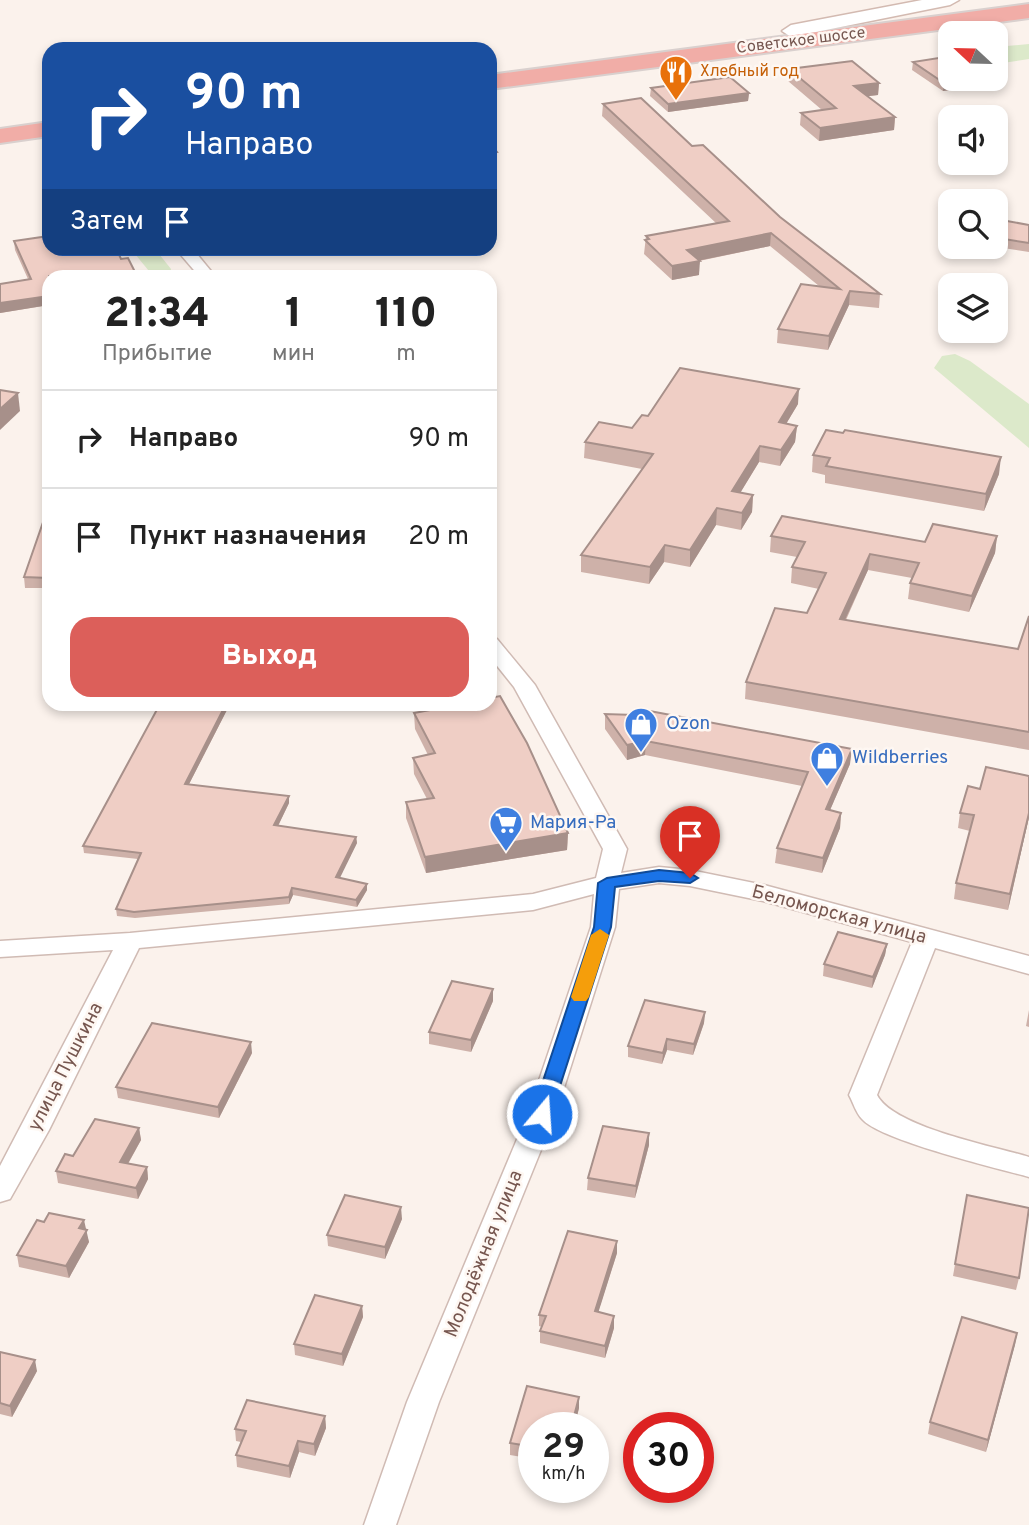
<!DOCTYPE html>
<html lang="ru">
<meta charset="utf-8">
<style>
body{margin:0;font-family:Overpass,sans-serif;background:#f2f2f2;color:#222;height:100vh;display:flex;flex-direction:column;font-size:26px;white-space:nowrap}
*{box-sizing:border-box;margin:0}
p{font-size:23px;color:#767676}
.icon{flex:none;width:38px;height:38px;fill:none;stroke:currentColor;stroke-width:2;stroke-linecap:round;stroke-linejoin:round}
.map{position:relative;flex:1;overflow:hidden}
.panel{position:absolute;left:42px;top:270px;width:455px;height:441px;display:flex;flex-direction:column;background:#fff;border-radius:21px;box-shadow:0 4px 10px #0003}
.panel>*{flex:none}
.hud{position:absolute;left:42px;top:42px;width:455px;height:214px;border-radius:21px;box-shadow:0 4px 10px #0003;background:#1a4fa0;color:#fff;overflow:hidden}
.needle{width:46px;rotate:292deg}
.tools{position:absolute;left:938px;top:21px;display:grid;gap:14px}
.tools a{display:grid;place-items:center;width:70px;height:70px;border-radius:14px;background:#fff;box-shadow:0 4px 10px #0003;font-size:35px}
.speed{position:absolute;left:518px;top:1412px;display:flex;gap:14px;font-size:35px;font-weight:700;text-align:center}
.speed>*{display:grid;place-content:center;width:91px;height:91px;border-radius:50%;background:#fff;box-shadow:0 4px 10px #0003;line-height:1}
.speed small{font-size:18px;font-weight:400}
.speed .limit{border:10px solid #d22;background:#fff;color:#111}
.pin{position:absolute;display:grid;place-items:center;width:60px;height:60px;color:#fff;margin:-72px -30px;border-radius:50% 50% 50% 0;rotate:-45deg;box-shadow:0 0 7px #0007}
.pin .icon{rotate:45deg}
.me{position:absolute;width:77px;margin:-38px;rotate:18deg;stroke-linejoin:round;filter:drop-shadow(0 0 5px #0008)}
.turn{display:flex;align-items:center;gap:24px;height:147px;padding:0 28px;font-size:32px}
.turn .icon{width:91px;height:91px;stroke-width:2.5}
.turn b{display:block;font-size:49px;line-height:60px}
.then{display:flex;align-items:center;height:66px;padding:0 28px;background:#0003;gap:14px;font-size:26px}
.eta{display:flex;justify-content:space-evenly;align-items:center;height:119px;text-align:center}
.eta b{font-size:42px;font-weight:800;line-height:49px}
.primary-button{display:flex;gap:14px;margin-top:auto;padding:14px 28px}
.primary-button a{flex:1;height:80px;border-radius:21px;background:#dc5f5a;color:#fff;font-size:28px;font-weight:800;line-height:80px;text-align:center}
ul{padding:0;list-style:none}
li{display:flex;align-items:center;gap:21px;height:98px;padding:0 28px;border-top:2px solid #e0e0e0}
li div{flex:1}
li b{display:block;font-size:26px}
li em{font-style:normal}
.map>svg:first-child{display:block}
</style>
<div class="map">
<svg width="1029" height="1525" viewBox="0 0 1029 1525">
<rect width="100%" height="100%" fill="#fbf2ec"/>
<g fill="#dce9ca">
<path d="M1029 44V59L996 64V47Z"/>
<path d="M131 249H155L171 269 170 276H153Z"/>
<path d="M955 354 970 361 1029 404V448L934 368 942 356Z"/>
</g>
<g fill="none" stroke-linecap="round" stroke-linejoin="round">
<defs>
<g id="street">
<path d="M175 248H192L215 276H199Z"/>
<path d="M490 637 497 639 535 685 627 849 621 873 659 867 690 870 764 885 1029 956V974L935 948 877 1095C893 1127 993 1146 1029 1157V1177C996 1168 880 1140 862 1119 856 1113 853 1102 849 1095L912 942 763 901 690 886 659 883 619 889 615 927 556 1113 439 1402 396 1525H364L407 1402 528 1113 591 927 594 894 533 910 139 948 49 1130 10 1199 0 1202V1166L113 950 0 957V941L130 933 533 894 596 878 603 849 514 687 490 657Z"/>
</g>
<path id="secondary" d="M922 0H959L950 5 791 37 782 31 791 25Z"/>
<g id="highway">
<path d="M1029 4V18L490 89V75Z"/>
<path d="M49 122V136L0 143V129Z"/>
</g>
</defs>
<use href="#street" stroke="#d0bbb4" stroke-width="3"/>
<use href="#secondary" stroke="#d3bab1" stroke-width="3"/>
<use href="#highway" stroke="#d9d0ce" stroke-width="4"/>
<use href="#street" fill="#fff" fill-rule="evenodd"/>
<use href="#secondary" fill="#fff" fill-rule="evenodd"/>
<use href="#highway" fill="#f1ada7" fill-rule="evenodd"/>
</g>
<g fill="#ceb1a9">
<path d="M913 62 975 86 943 91 912 70Z"/>
<path d="M789 69 879 83 878 95 867 96 895 117 894 130 819 141 800 125 801 113 822 110 788 81Z"/>
<path d="M651 88 749 93 748 101 668 112 650 96Z"/>
<path d="M603 104 692 146 780 217 880 294 879 308 849 305 828 350 777 343 778 329 819 286 770 246 699 261V275L672 280 644 254 646 236 717 224 602 116Z"/>
<path d="M1007 221 1029 225V252L1003 248Z"/>
<path d="M14 241 49 276V305L0 313V284L28 279 15 250Z"/>
<path d="M798 404 786 424 797 426 795 442 780 466 759 462 740 493 753 495 752 512 741 530 716 525 690 567 664 562 649 584 581 572V555L642 469 584 458 585 442 632 428 648 416Z"/>
<path d="M813 455 999 474 984 511 825 483V475L812 472Z"/>
<path d="M49 505V588H25L24 577Z"/>
<path d="M771 536 925 542 997 536 995 553 969 612 908 599 910 583 912 578 868 570 846 620 1018 649 1029 616V750L745 699 746 682 807 613 819 589 791 583 792 567 797 557 770 552Z"/>
<path d="M160 704H230L189 784 289 803 278 826 356 837 357 843 339 878 367 890 357 907 293 895 289 904 135 918 117 916 116 909 138 859 84 853 83 846Z"/>
<path d="M414 713 568 833 567 850 426 873 406 818V802L427 799 414 774 413 758 428 755 415 729Z"/>
<path d="M605 714 850 764 830 810 841 813 840 828 822 873 775 863 777 848 802 786 645 755 627 760 605 729Z"/>
<path d="M1029 776V817L1008 910 954 899 956 883 970 831 958 828 960 813 980 789Z"/>
<path d="M887 944 885 955 872 988 823 976 824 964Z"/>
<path d="M493 1001 471 1052 429 1044V1032Z"/>
<path d="M1029 1010V1027L1026 1026Z"/>
<path d="M705 1012 704 1023 693 1055 667 1050 662 1064 628 1057V1046Z"/>
<path d="M252 1053 219 1118 118 1098 116 1087Z"/>
<path d="M139 1128 141 1140 128 1164 147 1167 148 1179 138 1199 58 1183 56 1171 73 1156Z"/>
<path d="M649 1133V1145L635 1198 587 1190 588 1178Z"/>
<path d="M967 1195 1019 1278 1016 1290 953 1276Z"/>
<path d="M402 1219 385 1259 328 1246 327 1235Z"/>
<path d="M85 1230 89 1242 69 1278 19 1267 17 1255Z"/>
<path d="M617 1241V1253L598 1312 614 1328 605 1358 540 1343V1331L542 1327 539 1326V1315Z"/>
<path d="M362 1306 363 1317 343 1366 295 1355 294 1344Z"/>
<path d="M1017 1333 986 1452 928 1434 930 1422Z"/>
<path d="M0 1352 37 1371 12 1417 0 1414Z"/>
<path d="M527 1386 579 1397V1408L574 1428H534V1459L510 1455V1443Z"/>
<path d="M325 1416 326 1428 315 1456 299 1452 290 1478 237 1467 236 1455 241 1442 236 1441 235 1429Z"/>
</g>
<g fill="#a7908a">
<path d="M970 79H976L975 86 943 91 944 83Z"/>
<path d="M879 83 878 95 853 98 854 86Z"/>
<path d="M749 93 748 101 668 112V104Z"/>
<path d="M895 117 894 130 819 141 820 128Z"/>
<path d="M497 152V158L490 159V153Z"/>
<path d="M771 233 770 246 687 263V250Z"/>
<path d="M700 261 699 275 672 280V266Z"/>
<path d="M850 291 849 305 828 350 829 336Z"/>
<path d="M49 296V305L0 313V303Z"/>
<path d="M799 389 798 404 777 439 779 422Z"/>
<path d="M18 393 20 411 0 430V409Z"/>
<path d="M797 426 795 442 780 466 781 450Z"/>
<path d="M760 446 759 462 731 508 732 491Z"/>
<path d="M1001 457 999 474 984 511 986 494Z"/>
<path d="M753 495 752 512 741 530 742 513Z"/>
<path d="M717 508 716 525 690 567V550Z"/>
<path d="M997 536 995 553 969 612 972 596Z"/>
<path d="M665 545 664 562 649 584 650 567Z"/>
<path d="M870 554 868 570 838 635 840 619Z"/>
<path d="M226 704H230L186 790 185 784Z"/>
<path d="M646 741 645 755 627 760V745Z"/>
<path d="M852 749 850 764 824 824 826 809Z"/>
<path d="M289 796V803L275 832 274 825Z"/>
<path d="M841 813 840 828 822 873 823 858Z"/>
<path d="M1029 813V817L1008 910 1010 894Z"/>
<path d="M568 833 567 850 426 873 425 857Z"/>
<path d="M356 837 357 843 337 884 336 877Z"/>
<path d="M367 884V890L357 907 356 900Z"/>
<path d="M292 888 293 895 289 904V897Z"/>
<path d="M887 944 885 955 872 988 873 977Z"/>
<path d="M493 989V1001L471 1052V1040Z"/>
<path d="M705 1012 704 1023 693 1055 694 1044Z"/>
<path d="M667 1039V1050L662 1064 663 1053Z"/>
<path d="M251 1042 252 1053 219 1118 218 1107Z"/>
<path d="M139 1128 141 1140 122 1174 120 1162Z"/>
<path d="M649 1133V1145L635 1198 636 1186Z"/>
<path d="M147 1167 148 1179 138 1199 136 1188Z"/>
<path d="M401 1207 402 1219 385 1259V1247Z"/>
<path d="M84 1220 89 1242 69 1278 66 1266 79 1228Z"/>
<path d="M617 1241V1253L595 1323V1311Z"/>
<path d="M362 1306 363 1317 343 1366 342 1354Z"/>
<path d="M614 1316V1328L605 1358V1346Z"/>
<path d="M1017 1333 1015 1345 986 1452 988 1440Z"/>
<path d="M35 1360 37 1371 12 1417 10 1406Z"/>
<path d="M579 1397V1408L574 1428H571Z"/>
<path d="M325 1416 326 1428 315 1456 314 1444Z"/>
<path d="M298 1441 299 1452 290 1478 289 1466Z"/>
</g>
<g fill="#efcec5" stroke="#a7908a" stroke-width="2">
<path d="M945 57 950 61V79H970L944 83 913 62Z"/>
<path d="M852 61 879 83 854 86 895 117 820 128 801 113 836 108 789 69Z"/>
<path d="M730 77 749 93 668 104 651 88Z"/>
<path d="M641 98 692 146 703 145 780 217 880 294 850 291 829 336 778 329 801 284 840 289 771 233 687 250 700 261 672 266 645 240 649 239 646 236 729 221 603 104Z"/>
<path d="M490 143 497 152 490 153Z"/>
<path d="M1007 221 1029 225V243L1004 239Z"/>
<path d="M49 236V248H116L121 259 128 258 137 276H49V296L0 303V284L31 279 14 241Z"/>
<path d="M680 368 799 389 779 422 797 426 781 450 760 446 732 491 753 495 742 513 717 508 690 550 665 545 650 567 581 555 653 454 585 442 599 422 632 428 642 415 648 416Z"/>
<path d="M0 390 18 393 0 409Z"/>
<path d="M826 430 843 433 845 430 1001 457 986 494 826 466 830 458 813 455Z"/>
<path d="M49 505V578L24 577Z"/>
<path d="M782 516 925 542 933 524 997 536 972 596 910 583 919 563 870 554 840 619 1018 649 1029 616V732L746 682 775 608 807 613 826 573 792 567 805 542 771 536Z"/>
<path d="M500 696 527 743 568 833 425 857 406 802 434 798 413 758 435 753 414 713 462 704H490V698Z"/>
<path d="M160 704H226L185 784 289 796 274 825 356 837 336 877 367 884 356 900 292 888 289 897 134 912 116 909 141 853 83 846Z"/>
<path d="M639 709 852 749 826 809 841 813 823 858 777 848 808 772 646 741 627 745 605 714 635 715Z"/>
<path d="M986 767 1029 776V813L1010 894 956 883 974 815 960 813 968 786 980 789Z"/>
<path d="M838 932 887 944 873 977 824 964Z"/>
<path d="M452 981 493 989 471 1040 429 1032Z"/>
<path d="M645 1000 705 1012 694 1044 667 1039 663 1053 628 1046Z"/>
<path d="M152 1023 251 1042 218 1107 116 1087Z"/>
<path d="M95 1119 139 1128 120 1162 147 1167 136 1188 56 1171 65 1154 73 1156Z"/>
<path d="M603 1126 649 1133 636 1186 588 1178Z"/>
<path d="M345 1195 401 1207 385 1247 327 1235Z"/>
<path d="M967 1195 1029 1208 1019 1278 955 1264Z"/>
<path d="M49 1213 84 1220 79 1228 87 1230 66 1266 17 1255 37 1220 44 1222Z"/>
<path d="M568 1231 617 1241 595 1311 614 1316 605 1346 540 1331 546 1316 539 1315Z"/>
<path d="M315 1295 362 1306 342 1354 294 1344Z"/>
<path d="M962 1317 1017 1333 988 1440 930 1422Z"/>
<path d="M0 1352 35 1360 10 1406 0 1403Z"/>
<path d="M527 1386 579 1397 571 1428H534V1447L510 1443Z"/>
<path d="M247 1400 325 1416 314 1444 298 1441 289 1466 236 1455 246 1431 235 1429Z"/>
</g>
<path fill="#1a73e8" stroke="#114b97" stroke-width="2" d="M659 870 690 873 698 878 690 883 659 881 615 887 611 927 551 1114 549 1118H535L532 1114 594 927 598 883 607 878Z"/>
<path fill="#f59e0b" d="M600 929 609 935 589 997 586 1001H574L571 997 591 935Z"/>
<defs>
<symbol id="restaurant-pin" viewBox="-11 -11 22 30"><path d="M0 17L-7.5 6A9.5 9.5 0 1 1 7.5 6Z" fill="#e8710a" stroke="#fef7f2"/><path d="M-5-6h1v4h1v-4h1v4h1v-4h1v5L-1.5 .5V6h-2V.5L-5-1ZM5-6V6H3V1.5H1.5Q1.5-4 5-6Z" fill="#fff"/></symbol>
<symbol id="shop-pin" viewBox="-11 -11 22 30"><path d="M0 17L-7.5 6A9.5 9.5 0 1 1 7.5 6Z" fill="#3f7fe0" stroke="#fef7f2"/><path d="M-5-2.5h2.3a2.7 3.5 0 0 1 5.4 0H5L5.5 6h-11ZM-1.5-2.5h3a1.5 2.3 0 0 0-3 0Z" fill="#fff"/></symbol>
<symbol id="supermarket-pin" viewBox="-11 -11 22 30"><path d="M0 17L-7.5 6A9.5 9.5 0 1 1 7.5 6Z" fill="#3f7fe0" stroke="#fef7f2"/><path d="M-6-5.5h2.5l.6 2H6L4.5 2H-2.5L-4.4-4H-6ZM-1.5 3.2a1.3 1.3 0 1 0 .1 0ZM3 3.2a1.3 1.3 0 1 0 .1 0Z" fill="#fff"/></symbol>
</defs>
<g fill-rule="evenodd">
<use href="#restaurant-pin" x="657" y="53" width="38" height="52"/>
<use href="#shop-pin" x="622" y="705" width="38" height="52"/>
<use href="#shop-pin" x="808" y="739" width="38" height="52"/>
<use href="#supermarket-pin" x="487" y="804" width="38" height="52"/>
</g>
<g text-anchor="middle" dominant-baseline="central" stroke-width="5" stroke-linejoin="round" paint-order="stroke">
<g font-size="16" fill="#76564f" stroke="#fef7f2">
<text transform="translate(801 41) rotate(-7)">Советское шоссе</text>
</g>
<g font-size="16" fill="#c56008" stroke="#fef7f2" text-anchor="start">
<text x="700" y="72">Хлебный год</text>
</g>
<g font-size="19" fill="#366cbe" stroke="#fef7f2" text-anchor="start">
<text x="666" y="724">Ozon</text>
<text x="852" y="758">Wildberries</text>
<text x="530" y="823">Мария-Ра</text>
</g>
<g font-size="19" fill="#76564f" stroke="#fef7f2">
<text transform="translate(839 915) rotate(15)">Беломорская улица</text>
<text transform="translate(66 1067) rotate(-63)">улица Пушкина</text>
<text transform="translate(484 1254) rotate(-68)">Молодёжная улица</text>
</g>
</g>
</svg>
<div class="tools">
<a><svg class="needle" viewBox="-14 -14 28 28"><path d="M0-13l5 13h-10z" fill="#e53935"/><path d="M0 13l5-13h-10z" fill="#767676"/></svg></a>
<a><svg class="icon" aria-label="sound" viewBox="0 0 24 24"><path d="M4 9h4l5-4v14l-5-4H4zM17 9q2 3 0 6"/></svg></a>
<a><svg class="icon" aria-label="search" viewBox="0 0 24 24"><circle cx="10" cy="10" r="6"/><path d="M15 15l6 6"/></svg></a>
<a><svg class="icon" aria-label="layers" viewBox="0 0 24 24"><path d="M12 4l9 5-9 5-9-5zM3 14l9 5 9-5"/></svg></a>
</div>
<div class="speed"><div>29<small>km/h</small></div><div class="limit">30</div></div>
<div class="pin" style="left:690px;top:878px;background:#d93025"><svg class="icon" aria-label="arrive" viewBox="0 0 24 24"><path d="M6 21V4h12l-3 4 3 4H6"/></svg></div>
<svg class="me" style="left:542px;top:1114px" viewBox="-20 -20 40 40"><circle r="17" fill="#1a73e8" stroke="#fff" stroke-width="3"/><path d="M0-11L8 9 0 5-8 9z" fill="#fff"/></svg>
<div class="hud">
<div class="turn"><svg class="icon" aria-label="right" viewBox="0 0 24 24"><path d="M7 20v-9h11M14 6l5 5-5 5"/></svg><div><b>90 m</b>Направо</div></div>
<div class="then">Затем<svg class="icon" aria-label="arrive" viewBox="0 0 24 24"><path d="M6 21V4h12l-3 4 3 4H6"/></svg></div>
</div>
<section class="panel">
<div class="eta">
<div><b>21:34</b><p>Прибытие</p></div>
<div><b>1</b><p>мин</p></div>
<div><b>110</b><p>m</p></div>
</div>
<ul>
<li><svg class="icon" aria-label="right" viewBox="0 0 24 24"><path d="M7 20v-9h11M14 6l5 5-5 5"/></svg><div><b>Направо</b></div><em>90 m</em></li>
<li><svg class="icon" aria-label="arrive" viewBox="0 0 24 24"><path d="M6 21V4h12l-3 4 3 4H6"/></svg><div><b>Пункт назначения</b></div><em>20 m</em></li>
</ul>
<div class="primary-button"><a>Выход</a></div>
</section>
</div>
